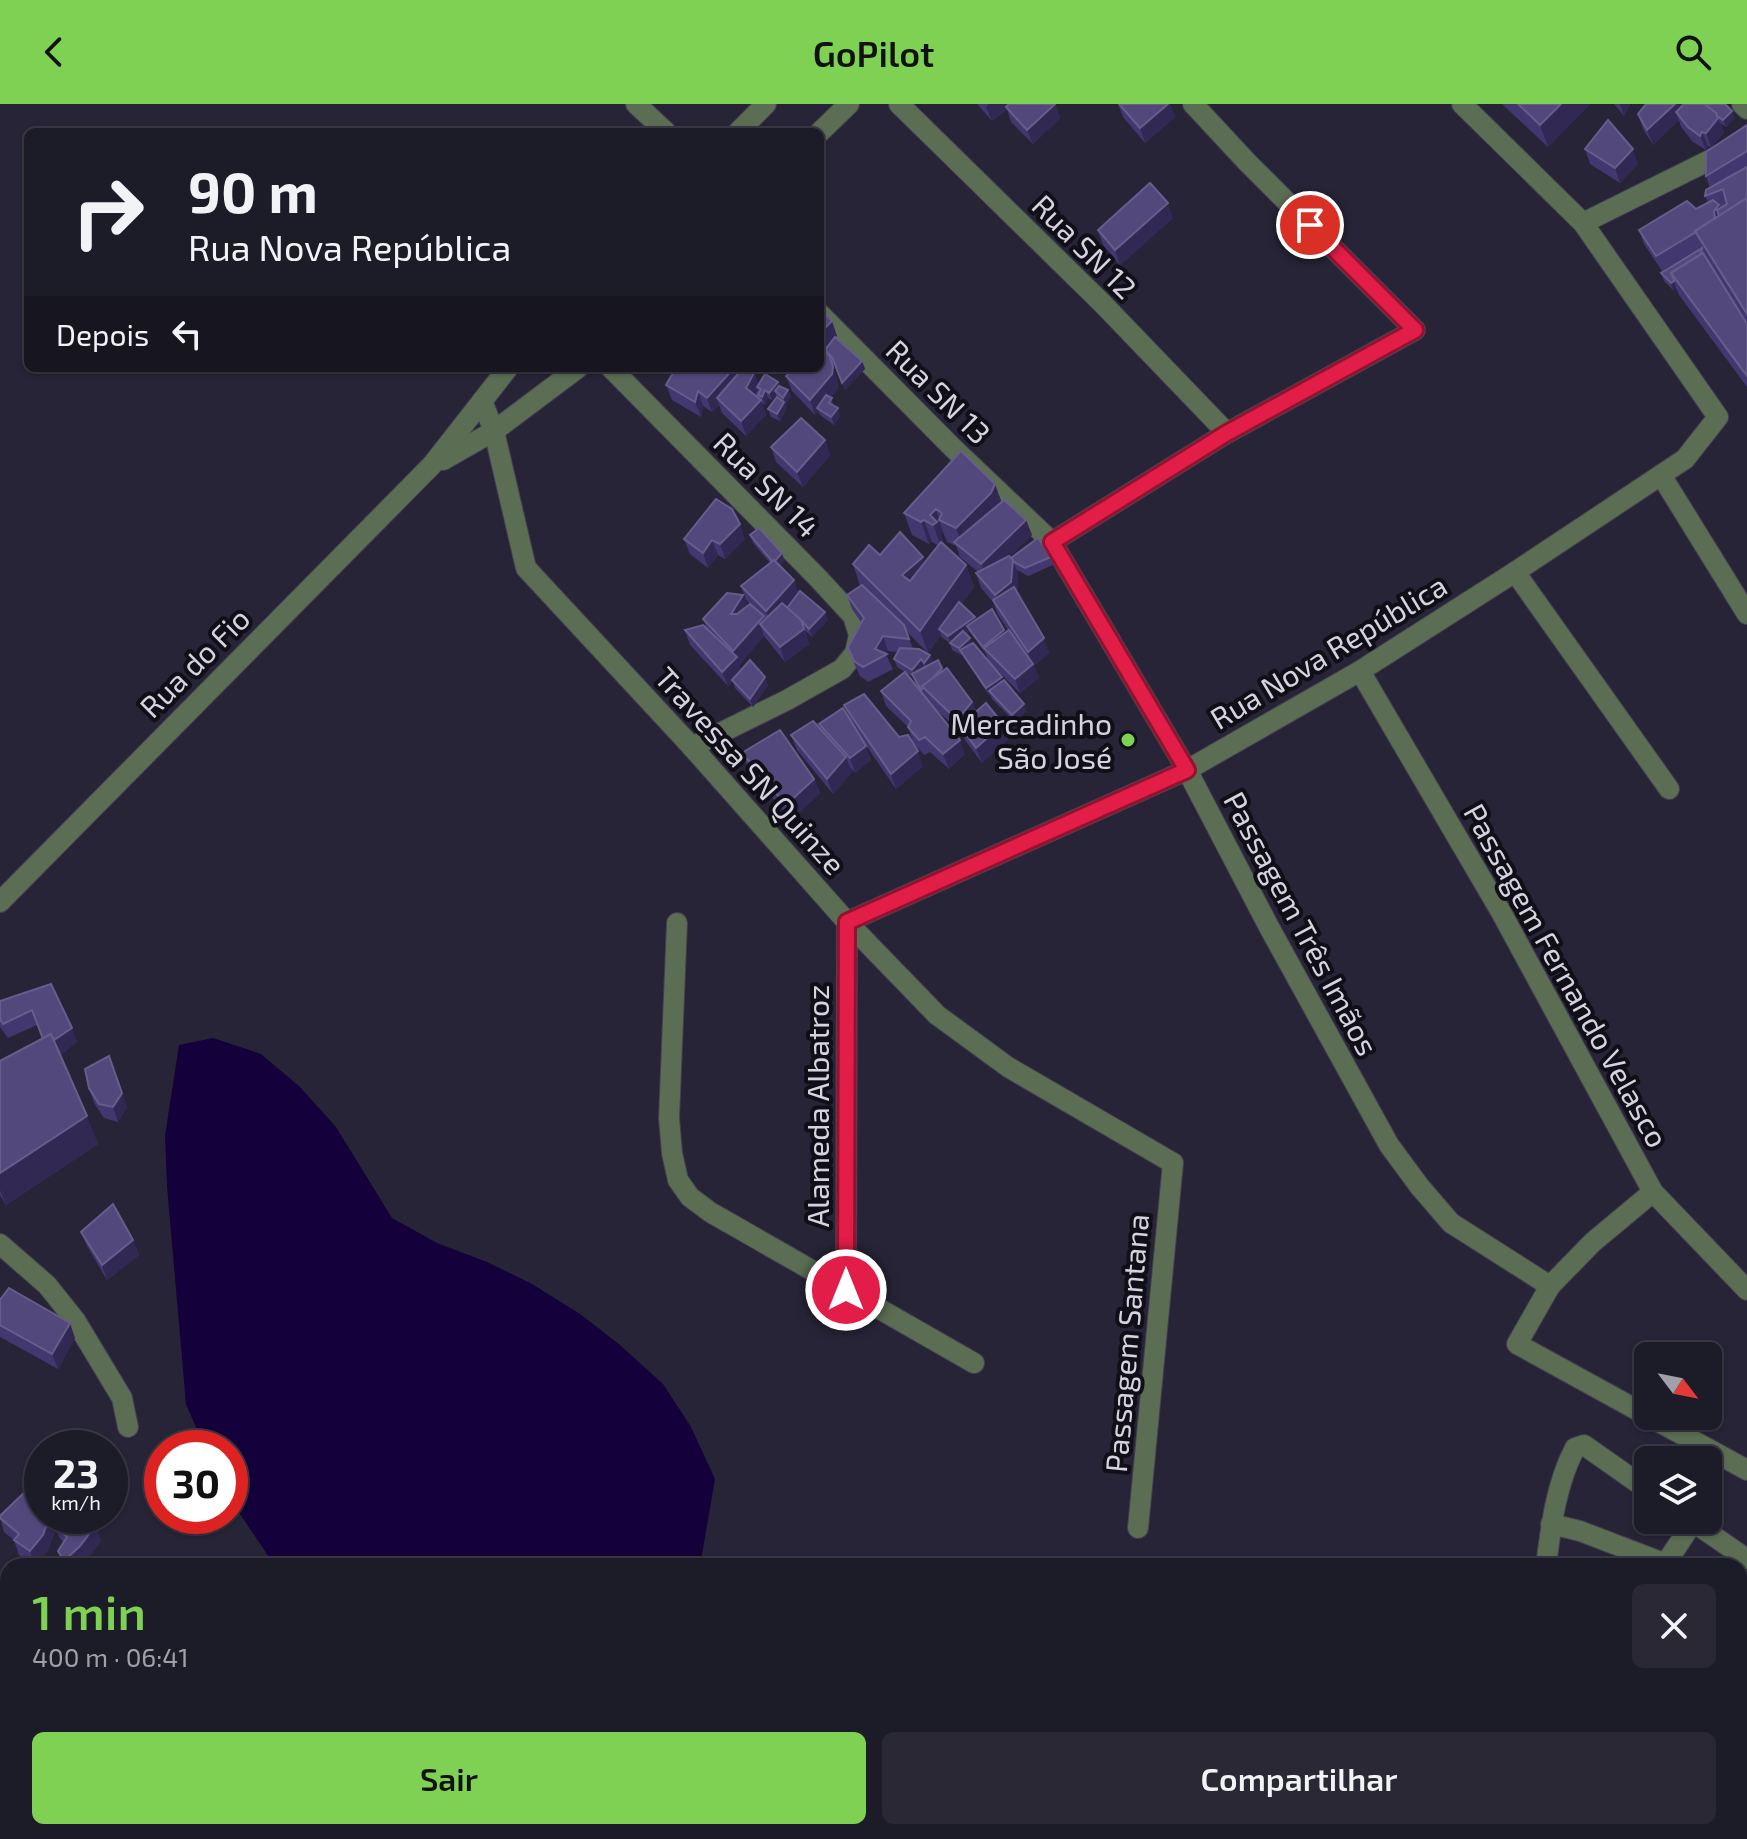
<!DOCTYPE html>
<html lang="pt">
<meta charset="utf-8">
<style>
body{margin:0;font-family:"Exo 2",sans-serif;background:#292834;color:#f1f3f6;height:100vh;display:flex;flex-direction:column;font-size:30px;white-space:nowrap}
*{box-sizing:border-box;margin:0}
p{font-size:26px;color:#a0a1a8}
.icon{flex:none;width:44px;height:44px;fill:none;stroke:currentColor;stroke-width:2;stroke-linecap:round;stroke-linejoin:round}
.map{position:relative;flex:1;overflow:hidden}
.side{position:absolute;left:0px;top:1454px;width:1748px;height:282px;display:flex;flex-direction:column;background:#1c1b28;border-radius:24px 24px 0 0;box-shadow:0 2px 6px #0004,0 0 0 2px #3a3945}
.side>*{flex:none}
.guide{position:absolute;left:24px;top:24px;width:800px;height:244px;border-radius:12px;box-shadow:0 2px 6px #0004,0 0 0 2px #3a3945;background:#1c1b28;color:#f1f3f6;overflow:hidden}
.needle{width:52px;rotate:122deg}
.controls{position:absolute;left:1634px;top:1238px;display:grid;gap:16px}
.controls a{display:grid;place-items:center;width:88px;height:88px;border-radius:12px;background:#1c1b28;box-shadow:0 2px 6px #0004,0 0 0 2px #3a3945;font-size:40px}
.speed{position:absolute;left:24px;top:1326px;display:flex;gap:16px;font-size:40px;font-weight:700;text-align:center}
.speed>*{display:grid;place-content:center;width:104px;height:104px;border-radius:50%;background:#1c1b28;box-shadow:0 2px 6px #0004,0 0 0 2px #3a3945;line-height:1}
.speed small{font-size:20px;font-weight:400}
.speed .limit{border:12px solid #d22;background:#fff;color:#111}
.pin{position:absolute;display:grid;place-items:center;width:68px;height:68px;color:#fff;margin:-34px;border:4px solid #fff;border-radius:50%;box-shadow:0 2px 8px #0007}
.me{position:absolute;width:88px;margin:-44px;rotate:0deg;stroke-linejoin:round;filter:drop-shadow(0 0 6px #0008)}
.turn{display:flex;align-items:center;gap:28px;height:168px;padding:0 32px;font-size:36px}
.turn .icon{width:104px;height:104px;stroke-width:2.5}
.turn b{display:block;font-size:56px;line-height:68px}
.then{display:flex;align-items:center;height:76px;padding:0 32px;background:#0003;gap:16px;font-size:30px}
.round{display:grid;place-items:center;flex:none;width:84px;height:84px;border-radius:12px;background:#292834}
.summary{display:flex;align-items:center;justify-content:space-between;height:136px;padding:0 32px}
h1{font-size:48px;font-weight:600;line-height:60px;color:#7ed153}
.primary-button{display:flex;gap:16px;margin-top:auto;padding:16px 32px}
.primary-button a{flex:1;height:92px;border-radius:12px;background:#7ed153;color:#111;font-size:32px;font-weight:600;line-height:92px;text-align:center}
.primary-button a+a{background:#292834;color:#f1f3f6}
header{display:flex;justify-content:space-between;align-items:center;height:104px;padding:0 32px;background:#7ed153;color:#111;font-size:36px;font-weight:600}
.map>svg:first-child{display:block}
</style>
<header><svg class="icon" aria-label="back" viewBox="0 0 24 24"><path d="M15 5l-7 7 7 7"/></svg>GoPilot<svg class="icon" aria-label="search" viewBox="0 0 24 24"><circle cx="10" cy="10" r="6"/><path d="M15 15l6 6"/></svg></header>
<div class="map">
<svg width="1747" height="1735" viewBox="0 0 1747 1735">
<rect width="100%" height="100%" fill="#262436"/>
<g fill="#14003a">
<path d="M213 934 261 950 300 983 336 1023 392 1114 437 1139 487 1158 532 1180 580 1210 620 1241 663 1280 691 1323 715 1375 700 1462H275L230 1395V1344H205L186 1300 167 1082 165 1032 179 941Z"/>
<path d="M396 1728H724L727 1735H398Z"/>
</g>
<g fill="none" stroke-linecap="round" stroke-linejoin="round">
<defs>
<g id="minor">
<path d="M636 0 666 28"/>
<path d="M899 0 1102 199 1227 329"/>
<path d="M1742 0 1747 5"/>
<path d="M738 28 766 0"/>
<path d="M820 28 849 0"/>
<path d="M1583 119 1734 44 1747 34"/>
<path d="M820 210 953 344 1052 438 1187 666 1269 823 1389 1041 1420 1083 1451 1119 1550 1182"/>
<path d="M611 264 818 474 853 512 859 531 855 549 842 565 787 596 692 643"/>
<path d="M482 297 494 327 526 464 692 643 847 818 937 911 1008 963 1173 1059 1138 1424"/>
<path d="M443 356 494 327 578 264"/>
<path d="M1661 371 1747 510"/>
<path d="M1052 438 1227 329 1415 226 1247 58 1193 0"/>
<path d="M1515 468 1669 685"/>
<path d="M1360 567 1501 808 1653 1088 1747 1186"/>
<path d="M0 798 432 361 508 264"/>
<path d="M847 818 1187 666 1360 567 1515 468 1685 355 1718 313 1583 119 1462 0"/>
<path d="M677 819 669 1014 672 1049 678 1076 690 1093 710 1108 974 1259"/>
<path d="M0 1140 47 1181 75 1216 122 1294 128 1323"/>
<path d="M846 1186 847 818"/>
<path d="M1648 1312 1517 1240 1550 1182 1593 1138 1653 1088"/>
<path d="M1648 1312 1747 1366"/>
<path d="M1551 1420 1580 1427 1661 1458 1668 1456 1693 1418 1747 1455"/>
<path d="M1546 1462C1551 1422 1556 1380 1575 1344L1584 1341 1648 1386"/>
<path d="M1316 1735V1728"/>
<path d="M1517 1735 1518 1728"/>
</g>
</defs>
<use href="#minor" stroke="#424051" stroke-width="22"/>
<use href="#minor" stroke="#5b6d53" stroke-width="20"/>
</g>
<g fill="#433770" fill-rule="evenodd">
<path d="M977 0H1055L1060 14 1033 40 1011 18 1007 5 992 17Z"/>
<path d="M1118 0H1170L1175 13 1145 39 1123 13Z"/>
<path d="M1502 0H1590L1548 43Z"/>
<path d="M1614 0H1630L1624 12Z"/>
<path d="M1732 7 1734 15 1726 23 1720 19 1724 29 1711 43 1708 42 1706 46 1693 38 1681 23 1679 16 1653 41 1643 25 1638 10Z"/>
<path d="M1747 21V283L1679 191 1676 184 1673 186 1664 177 1661 169 1701 143 1662 167 1644 140 1639 126 1696 105 1708 99 1705 92 1710 84 1706 72Z"/>
<path d="M1585 45 1638 60 1620 79 1590 60Z"/>
<path d="M1173 114 1120 161 1103 141 1098 126Z"/>
<path d="M820 204 837 232 836 233 862 257 865 265 845 286 834 261 831 258 838 278V285L830 294 840 312 834 321 820 311 818 307 815 311 792 287 786 272 793 266 791 264H820Z"/>
<path d="M676 264H738V269H754L759 281 778 278 779 282 788 286 791 293 785 301V300L786 305 780 317 771 313 768 305 777 293 776 291 772 296 768 294 765 301 762 299 766 311 746 332 722 309 719 301 712 308 703 302 701 313 672 296 666 281Z"/>
<path d="M825 336 830 351 803 383 776 358 771 343Z"/>
<path d="M1001 398 1026 416 1032 431 1009 453 1011 454 1051 453 1053 461 1028 472 1017 466 1018 470 1017 488 1049 549 1034 562 1039 574 1020 589 991 560 1026 607 1015 618 992 595 990 590 989 591 962 551 952 546 950 539 941 533V531L928 549 907 528 913 545 943 567 972 598 976 608 1003 620 1008 635 982 659 965 636 963 630 932 602 965 650 949 665 930 648 924 651 913 638 908 623 886 602 881 587 919 586 913 573 897 563 894 555 898 548 888 547 886 550 893 565 868 578 860 572 853 557 848 543 861 518 852 505 847 491 860 482 853 460 880 451 923 453 925 459 939 442 932 438 929 440 912 431 904 409ZM943 428 947 438 956 442 960 453 978 468 976 469 981 484 993 498 998 511 1008 526 1005 529 976 516 961 501 974 483 966 461 944 441 941 430ZM969 527 986 550 989 558 972 539 966 530Z"/>
<path d="M750 431 782 449 784 456 780 462 799 488 828 516 812 533 805 526 809 540 785 558 764 532 739 561 741 566 768 581 753 603 735 584 733 577 728 582 690 541 685 526 706 523 703 515 743 491 747 502 750 500 746 496 741 482 770 459 753 439Z"/>
<path d="M684 435H745L725 455 718 451 708 464 690 450Z"/>
<path d="M844 601 923 662 896 685 859 631 871 656 855 669 850 663 852 668 833 690 797 646 791 631 822 626 819 620 848 611Z"/>
<path d="M742 649 814 675 820 689 791 716 748 664Z"/>
<path d="M51 880 77 938 60 951 98 1040 6 1101 0 1091V957L43 935 37 921 8 934 0 923V897Z"/>
<path d="M89 984 127 1003 118 1018 104 1014 94 999Z"/>
<path d="M81 1128 133 1136 139 1151 107 1176 87 1142Z"/>
<path d="M0 1196 75 1234 58 1265 0 1233Z"/>
<path d="M42 1412 95 1422 101 1437 86 1457 80 1462H64L58 1447 64 1439 59 1433 56 1425 48 1446 35 1462 19 1451 14 1436 4 1428 0 1414Z"/>
</g>
<g fill="#312854">
<path d="M989 0H1012L992 17 986 3Z"/>
<path d="M1055 0 1060 14 1033 40 1027 26Z"/>
<path d="M1168 0H1170L1175 13 1145 39 1140 24Z"/>
<path d="M1561 0H1590L1548 43 1540 21Z"/>
<path d="M1620 0H1630L1624 12Z"/>
<path d="M1675 0H1696L1676 8 1679 16 1653 41 1647 26Z"/>
<path d="M1732 7 1734 15 1726 23 1723 16Z"/>
<path d="M1718 14 1724 29 1711 43 1706 29Z"/>
<path d="M1702 28 1708 42 1706 46 1700 32Z"/>
<path d="M1633 45 1638 60 1620 79 1615 64Z"/>
<path d="M1168 99 1173 114 1120 161 1115 146Z"/>
<path d="M1719 101 1723 114 1717 127 1714 107Z"/>
<path d="M1674 177 1676 184 1673 186 1671 179Z"/>
<path d="M832 217 837 232 820 249V229Z"/>
<path d="M830 253 838 278V285L820 306 817 304 818 307 815 311 810 296Z"/>
<path d="M862 257 865 265 845 286 842 279Z"/>
<path d="M734 264H738L737 266 741 277 717 294 719 301 712 308 707 294Z"/>
<path d="M754 269 760 284 757 283 758 286 751 298 746 284Z"/>
<path d="M778 278 780 286 775 287 776 291 772 296 769 289Z"/>
<path d="M765 286 768 294 765 301 762 293Z"/>
<path d="M788 286 791 293 785 301 783 294Z"/>
<path d="M698 287 703 302 701 313 695 298Z"/>
<path d="M761 296 766 311 746 332 741 317Z"/>
<path d="M784 298 786 305 780 317 777 310Z"/>
<path d="M838 304 840 312 834 321 831 313Z"/>
<path d="M825 336 830 351 803 383 797 368Z"/>
<path d="M995 380 1003 402 964 446 956 424Z"/>
<path d="M936 405 943 428 941 430 945 440 941 443 930 411Z"/>
<path d="M924 416 932 438 929 440 921 418Z"/>
<path d="M1026 416 1032 431 987 475 981 460Z"/>
<path d="M740 420 745 435 725 455 720 440Z"/>
<path d="M712 436 718 451 708 464 703 449Z"/>
<path d="M782 449 784 456 776 467 774 459Z"/>
<path d="M923 453 931 475 910 493 902 471Z"/>
<path d="M1013 456 1018 470 1016 493 1000 506 995 491Z"/>
<path d="M966 461 974 483 942 528 939 525 941 531 928 549 920 527Z"/>
<path d="M794 476 800 491 772 522 766 507Z"/>
<path d="M743 491 749 505 736 525 731 510Z"/>
<path d="M825 508 828 516 812 533 809 525Z"/>
<path d="M764 512 769 527 760 520 764 532 739 561 742 568 728 582 722 568 735 554 733 547Z"/>
<path d="M975 513 978 521 967 522 969 527 951 540 948 532Z"/>
<path d="M801 516 809 540 785 558 780 543Z"/>
<path d="M1004 526 1007 533 984 544 986 551 983 543Z"/>
<path d="M883 532 888 547 886 551 875 545Z"/>
<path d="M970 534 972 541 960 546 962 551 959 544Z"/>
<path d="M1044 534 1049 549 1034 562 1039 574 1020 589 1015 575 1032 561 1028 548Z"/>
<path d="M930 551 933 558 927 566 924 559Z"/>
<path d="M921 555 924 562 915 573 912 566Z"/>
<path d="M765 573 768 581 753 603 750 595Z"/>
<path d="M1002 573 1004 581 989 587 990 590 989 591 986 584Z"/>
<path d="M972 598 977 613 960 622 962 630 957 616Z"/>
<path d="M1024 600 1026 607 1015 618 1012 611Z"/>
<path d="M1003 620 1008 635 982 659 976 644Z"/>
<path d="M960 636 965 650 949 665 943 650Z"/>
<path d="M866 642 871 656 855 669 850 654Z"/>
<path d="M918 647 923 662 896 685 891 670Z"/>
<path d="M846 653 852 668 833 690 827 675Z"/>
<path d="M814 675 820 689 791 716 786 701Z"/>
<path d="M72 924 77 938 51 957 46 942Z"/>
<path d="M109 952 127 1003 118 1018 113 1003Z"/>
<path d="M87 1012 98 1040 6 1101 0 1086V1069Z"/>
<path d="M133 1136 139 1151 107 1176 102 1161Z"/>
<path d="M70 1219 75 1234 58 1265 52 1250Z"/>
<path d="M50 1412H60L53 1419 56 1425 48 1446 35 1462 30 1447Z"/>
<path d="M95 1422 101 1437 86 1457 80 1462H66L64 1457Z"/>
<path d="M304 1728H315L314 1735H303Z"/>
</g>
<g fill="#53487c" stroke="#675d8c" stroke-width="2">
<path d="M1009 0H1055L1027 26 1006 3Z"/>
<path d="M1119 0H1168L1140 24Z"/>
<path d="M1518 0H1561L1540 21Z"/>
<path d="M1646 0H1675L1647 26 1638 10Z"/>
<path d="M1684 0H1705L1716 9 1718 14 1706 29 1702 28 1700 32 1688 23 1676 8Z"/>
<path d="M1705 0H1725L1732 7 1723 16 1717 12 1716 9Z"/>
<path d="M1608 16 1633 45 1615 64 1585 45Z"/>
<path d="M1747 21V47L1706 72V48Z"/>
<path d="M1747 63V94L1719 112 1717 106 1727 100 1723 85 1705 92 1706 86Z"/>
<path d="M1150 79 1168 99 1115 146 1098 126Z"/>
<path d="M1747 94V210L1695 127Z"/>
<path d="M1713 96 1719 101 1714 107 1715 114 1695 127 1696 128 1656 152 1639 126 1687 97 1696 105Z"/>
<path d="M1702 144 1701 150 1671 169 1674 177 1671 179 1661 169Z"/>
<path d="M1703 149 1747 220V272L1671 169Z"/>
<path d="M820 204 832 217 820 229Z"/>
<path d="M835 233 862 257 842 279 832 253 825 246Z"/>
<path d="M820 240 830 253 833 263 832 270 810 296 786 272 795 264H820Z"/>
<path d="M676 264H734L707 294 698 287 695 298 666 281Z"/>
<path d="M743 264H748L754 269 746 284 761 296 741 317 717 294Z"/>
<path d="M765 270 778 278 769 289 765 286 762 293 758 291 761 285 757 283Z"/>
<path d="M779 282 788 286 783 294 775 287Z"/>
<path d="M826 291 832 294 829 299 838 304 831 313 817 304Z"/>
<path d="M777 293 784 298 777 310 768 305Z"/>
<path d="M801 314 825 336 797 368 771 343Z"/>
<path d="M961 347 995 380 991 389 956 424 939 416 942 409 936 405 930 411 937 418 933 421 924 416 921 418 904 409Z"/>
<path d="M716 395 732 405 740 420 720 440 712 436 703 449 684 435Z"/>
<path d="M1004 396 1026 416 981 460 954 438Z"/>
<path d="M759 424 782 449 775 457 774 456 772 457 750 431Z"/>
<path d="M900 428 923 453 902 471 910 477 941 438 966 461 920 527 853 460 869 441 880 451Z"/>
<path d="M1038 434 1051 453 1025 464 1014 458 1011 454Z"/>
<path d="M1009 452 1013 456 1011 478 995 491 976 469Z"/>
<path d="M774 456 794 476 766 507 741 482Z"/>
<path d="M862 481 904 521 909 535 883 532 875 545 887 550 863 563 854 557 848 543 864 514 847 491Z"/>
<path d="M1014 483 1044 534 1028 548 993 496Z"/>
<path d="M800 487 825 508 809 525 801 516 787 504Z"/>
<path d="M727 489 743 491 731 510H737L750 500 764 512 733 547 703 515Z"/>
<path d="M959 498 975 513 948 532 939 525Z"/>
<path d="M782 499 801 516 804 525 780 543 760 520Z"/>
<path d="M992 505 1004 526 983 543 967 522Z"/>
<path d="M703 521 737 553 722 568 685 526Z"/>
<path d="M1009 526 1033 560 1015 575 984 544Z"/>
<path d="M963 527 970 534 959 544 950 539Z"/>
<path d="M973 539 1002 573 986 584 960 546Z"/>
<path d="M900 544 919 545 930 551 924 559 921 555 912 566 894 555Z"/>
<path d="M750 556 765 573 750 595 732 576Z"/>
<path d="M938 556 942 564 931 576 922 582 923 584 921 586 912 570Z"/>
<path d="M947 564 972 598 957 616 922 582Z"/>
<path d="M905 568 960 636 943 650 925 633 919 636 908 623 911 617 881 587Z"/>
<path d="M1004 576 1024 600 1012 611 989 587Z"/>
<path d="M864 590 899 633 908 631 918 647 891 670 844 601Z"/>
<path d="M986 599 1003 620 976 644 960 622Z"/>
<path d="M843 604 866 642 850 654 819 620Z"/>
<path d="M813 617 846 653 827 675 791 631Z"/>
<path d="M780 626 814 675 786 701 742 649Z"/>
<path d="M51 880 72 924 54 936 51 930 43 935 32 906 3 920 0 915V897Z"/>
<path d="M51 930 87 1012 0 1069V957Z"/>
<path d="M109 952 122 989 113 1003 99 1000 89 984 85 965Z"/>
<path d="M113 1100 133 1136 102 1161 81 1128Z"/>
<path d="M9 1184 70 1219 52 1250 0 1221V1196Z"/>
<path d="M31 1382 42 1387V1412H50L43 1431 30 1447 14 1436 19 1430 0 1414V1412Z"/>
<path d="M59 1412H79L95 1422 80 1442 64 1457 58 1447 67 1433 53 1419Z"/>
<path d="M229 1728H304L303 1735H228Z"/>
</g>
<g fill="none" stroke-linecap="round" stroke-linejoin="round">
<defs>
<path id="route" d="M846 1186 847 818 1187 666 1052 438 1227 329 1415 226 1310 121"/>
</defs>
<use href="#route" stroke="#92132f" stroke-width="20"/>
<use href="#route" stroke="#e11d48" stroke-width="14"/>
</g>
<circle fill="#7ed153" stroke="#100f17" stroke-width="3" cx="1128" cy="636" r="8"/>
<g text-anchor="middle" dominant-baseline="central" stroke-width="8" stroke-linejoin="round" paint-order="stroke">
<g font-size="30" fill="#d4d3df" stroke="#100f17">
<text transform="translate(1085 142) rotate(45)">Rua SN 12</text>
<text transform="translate(939 287) rotate(45)">Rua SN 13</text>
<text transform="translate(767 380) rotate(45)">Rua SN 14</text>
<text transform="translate(1328 547) rotate(-31)">Rua Nova República</text>
<text transform="translate(194 558) rotate(-45)">Rua do Fio</text>
<text transform="translate(751 666) rotate(48)">Travessa SN Quinze</text>
<text transform="translate(1302 819) rotate(62)">Passagem Três Imãos</text>
<text transform="translate(1567 871) rotate(61)">Passagem Fernando Velasco</text>
<text transform="translate(817 1002) rotate(-90)">Alameda Albatroz</text>
<text transform="translate(1126 1239) rotate(-85)">Passagem Santana</text>
</g>
<g font-size="30" fill="#d4d3df" stroke="#100f17" text-anchor="end">
<text x="1112" y="619">Mercadinho<tspan x="1112" dy="34">São José</tspan></text>
</g>
</g>
</svg>
<div class="controls">
<a><svg class="needle" viewBox="-14 -14 28 28"><path d="M0-13l5 13h-10z" fill="#e53935"/><path d="M0 13l5-13h-10z" fill="#a0a1a8"/></svg></a>
<a><svg class="icon" aria-label="layers" viewBox="0 0 24 24"><path d="M12 4l9 5-9 5-9-5zM3 14l9 5 9-5"/></svg></a>
</div>
<div class="speed"><div>23<small>km/h</small></div><div class="limit">30</div></div>
<div class="pin" style="left:1310px;top:121px;background:#d93025"><svg class="icon" aria-label="arrive" viewBox="0 0 24 24"><path d="M6 21V4h12l-3 4 3 4H6"/></svg></div>
<svg class="me" style="left:846px;top:1186px" viewBox="-20 -20 40 40"><circle r="17" fill="#e11d48" stroke="#fff" stroke-width="3"/><path d="M0-11L8 9 0 5-8 9z" fill="#fff"/></svg>
<div class="guide">
<div class="turn"><svg class="icon" aria-label="right" viewBox="0 0 24 24"><path d="M7 20v-9h11M14 6l5 5-5 5"/></svg><div><b>90 m</b>Rua Nova República</div></div>
<div class="then">Depois<svg class="icon" aria-label="left" viewBox="0 0 24 24"><path d="M17 20v-9H6M10 6l-5 5 5 5"/></svg></div>
</div>
<section class="side">
<div class="summary"><div><h1>1 min</h1><p>400 m · 06:41</p></div><a class="round"><svg class="icon" aria-label="close" viewBox="0 0 24 24"><path d="M6 6l12 12M18 6L6 18"/></svg></a></div>
<div class="primary-button"><a>Sair</a><a>Compartilhar</a></div>
</section>
</div>
